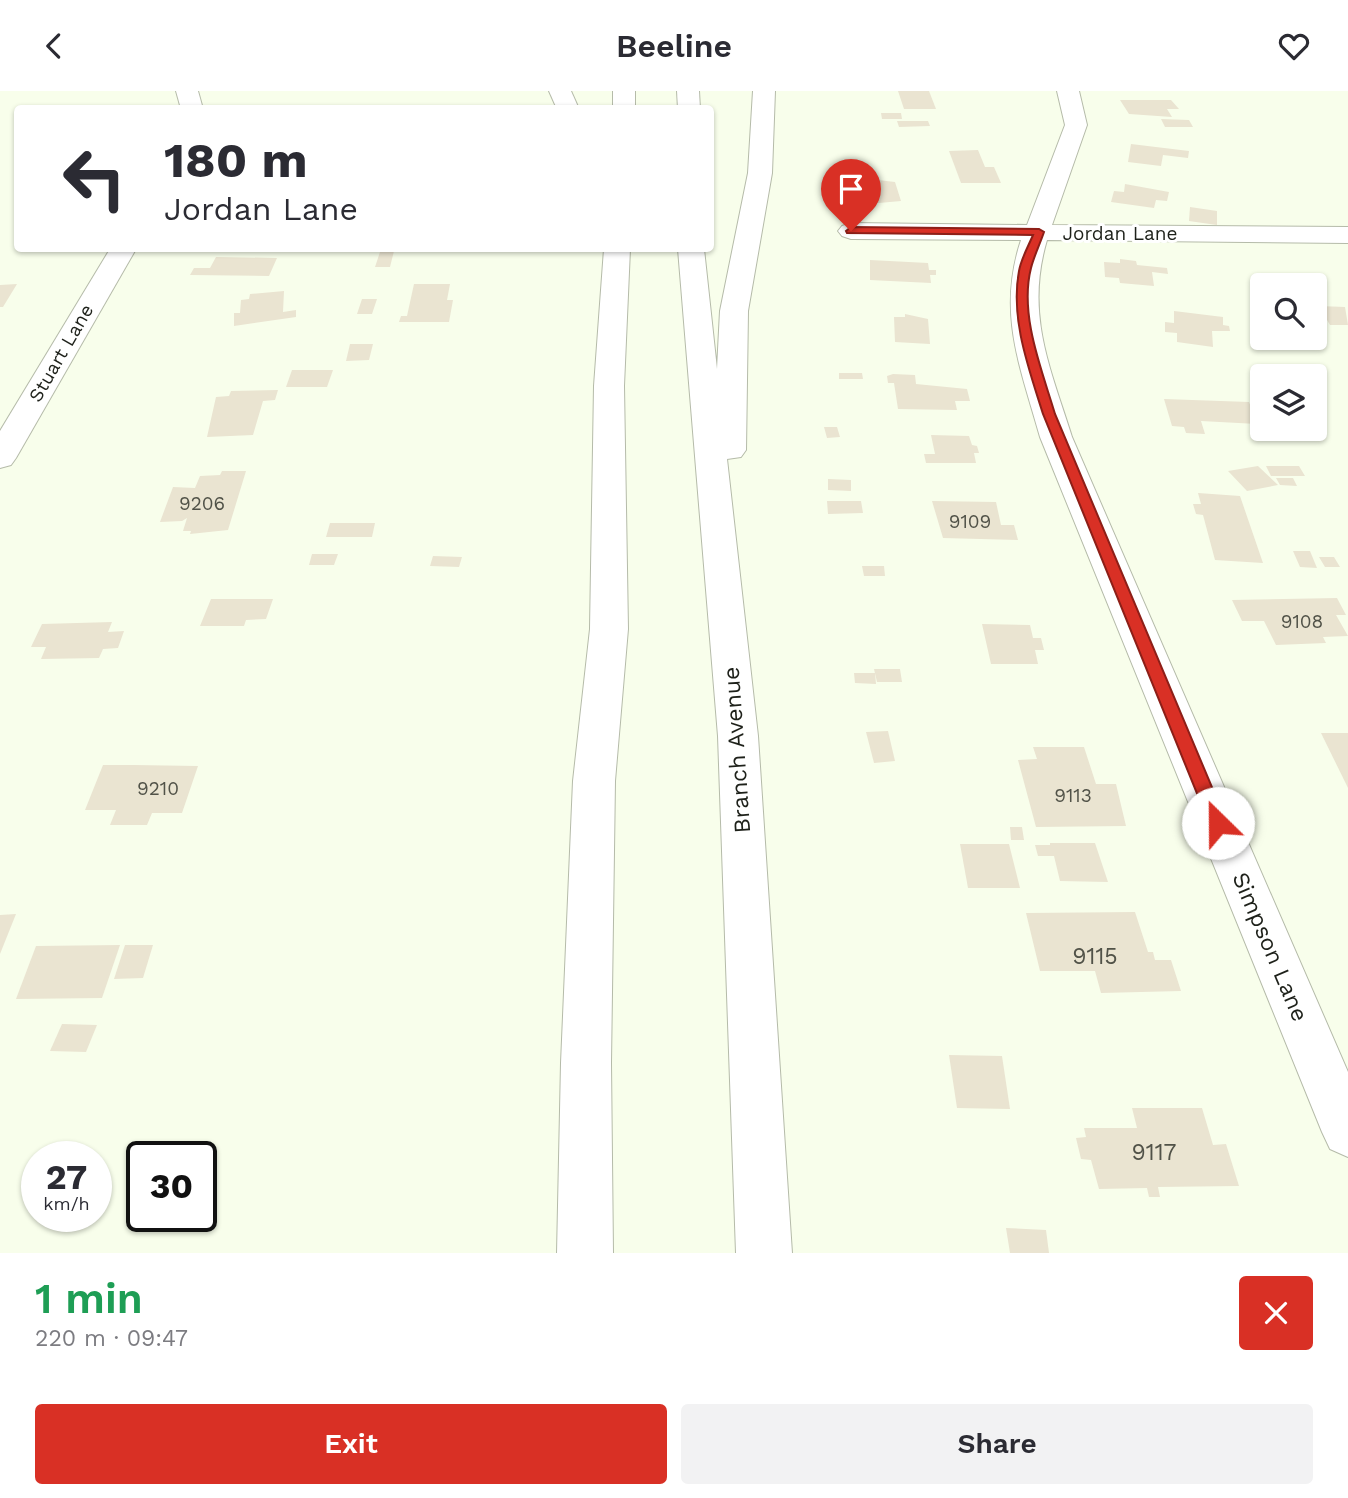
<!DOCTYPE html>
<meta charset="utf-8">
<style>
body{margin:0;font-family:"Work Sans",sans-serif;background:#f2f2f3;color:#2b2b33;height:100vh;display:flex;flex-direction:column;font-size:26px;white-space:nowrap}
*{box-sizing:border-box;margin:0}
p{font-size:23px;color:#7c7c81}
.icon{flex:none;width:38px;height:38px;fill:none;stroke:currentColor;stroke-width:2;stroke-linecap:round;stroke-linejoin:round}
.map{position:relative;height:1162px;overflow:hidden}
.sheet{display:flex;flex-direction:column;background:#fff;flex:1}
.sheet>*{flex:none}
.banner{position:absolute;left:14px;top:14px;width:700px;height:147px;border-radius:7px;box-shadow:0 2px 5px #0004;background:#fff;color:#2b2b33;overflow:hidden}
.controls{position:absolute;left:1250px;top:182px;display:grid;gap:14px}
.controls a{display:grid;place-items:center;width:77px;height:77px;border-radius:7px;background:#fff;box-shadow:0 2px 5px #0004;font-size:35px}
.speed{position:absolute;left:21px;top:1050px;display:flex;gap:14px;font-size:35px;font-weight:700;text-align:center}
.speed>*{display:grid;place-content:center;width:91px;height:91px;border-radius:50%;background:#fff;box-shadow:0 2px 5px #0004;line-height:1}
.speed small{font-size:18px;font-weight:400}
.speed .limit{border:4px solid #111;border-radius:10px;background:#fff;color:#111}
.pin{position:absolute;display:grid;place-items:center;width:60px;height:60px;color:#fff;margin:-72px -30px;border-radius:50% 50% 50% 0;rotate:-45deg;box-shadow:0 0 7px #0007}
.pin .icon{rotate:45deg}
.me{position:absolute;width:77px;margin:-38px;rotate:337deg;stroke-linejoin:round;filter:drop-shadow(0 0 5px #0008)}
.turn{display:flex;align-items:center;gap:24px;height:147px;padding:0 35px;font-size:32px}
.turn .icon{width:91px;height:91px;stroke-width:2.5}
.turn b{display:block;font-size:49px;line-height:60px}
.round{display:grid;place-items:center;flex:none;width:74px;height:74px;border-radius:7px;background:#f2f2f3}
.head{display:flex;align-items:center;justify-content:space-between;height:119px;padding:0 35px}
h1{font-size:42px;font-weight:600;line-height:52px;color:#1e9e55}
.primary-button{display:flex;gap:14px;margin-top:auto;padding:14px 35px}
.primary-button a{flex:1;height:80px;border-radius:7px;background:#d93025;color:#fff;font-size:28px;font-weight:600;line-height:80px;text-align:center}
.primary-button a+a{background:#f2f2f3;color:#2b2b33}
header{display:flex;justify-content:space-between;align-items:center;height:91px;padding:0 35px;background:#fff;font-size:32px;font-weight:600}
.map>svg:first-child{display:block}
</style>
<header><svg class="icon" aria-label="back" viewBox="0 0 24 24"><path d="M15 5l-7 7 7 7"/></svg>Beeline<svg class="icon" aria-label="heart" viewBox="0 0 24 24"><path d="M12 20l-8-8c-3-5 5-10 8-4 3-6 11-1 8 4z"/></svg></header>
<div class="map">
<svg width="1348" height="1162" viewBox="0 0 1348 1162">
<rect width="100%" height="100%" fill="#f8feeb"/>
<g fill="#eae4d1">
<path d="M898 0H929L936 18H904Z"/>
<path d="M1120 9H1171L1179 18H1167L1172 26 1129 23Z"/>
<path d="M881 22H901L902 28H882Z"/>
<path d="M1161 28 1189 29 1193 36H1165Z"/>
<path d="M897 30H928L930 35 899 36Z"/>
<path d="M1131 53 1189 60 1188 67 1163 64 1161 75 1128 71Z"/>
<path d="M978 59 985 76H994L1001 92H961L949 60Z"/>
<path d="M861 87 895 91 901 110 857 114 853 100H860L858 91H862Z"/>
<path d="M1125 93 1169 101 1167 110 1156 109 1154 117 1111 111 1114 100 1124 101Z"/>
<path d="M1190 116 1217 120V134L1189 130Z"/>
<path d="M394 160 390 176H375L380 161Z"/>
<path d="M216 166 277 167 269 185 190 184 194 177H210Z"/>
<path d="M1120 168 1136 170 1137 174 1167 177 1168 183 1152 181 1154 195 1120 192 1119 187 1105 186 1104 171 1120 172Z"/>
<path d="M870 169 928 172 929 179H936V184H930L931 192 870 189Z"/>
<path d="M17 193 3 216H0V194Z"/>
<path d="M414 193H450L447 209H453L449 231H399L401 225H407Z"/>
<path d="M284 200 283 221 296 219V226L234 235V222H240L241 209 249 208 250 203Z"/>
<path d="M362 208H377L372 223H357Z"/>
<path d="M1319 215 1345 216 1348 234H1330Z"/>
<path d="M1174 220 1223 226V234L1229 235 1230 240H1212L1213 256 1177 251V242L1165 241V231L1174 232Z"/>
<path d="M905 223 928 228 930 253 895 251 894 226H905Z"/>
<path d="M350 253H373L369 269 346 270Z"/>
<path d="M292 279H333L327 296H286Z"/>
<path d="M839 282H862L863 288H839Z"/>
<path d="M893 283 915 284 916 293 967 298 970 310H955L957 319 898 318 894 292H888L887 285Z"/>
<path d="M278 299 275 309 263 310 253 344 207 346 216 306 229 305 231 300Z"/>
<path d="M1164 308 1249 311 1257 333 1201 330 1205 343 1186 342 1184 336 1172 335Z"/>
<path d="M824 336H837L840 346 827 347Z"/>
<path d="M931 344 969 345 972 354 977 355 979 362H974L976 372H926L924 363H935Z"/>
<path d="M1258 375 1278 394 1247 400 1228 380Z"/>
<path d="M1266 375H1299L1305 385H1271Z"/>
<path d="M222 380H246L228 439 190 443 191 440H183L187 427 182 430 160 431 173 396 195 397 200 385 220 384Z"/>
<path d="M1276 387H1293L1297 395 1280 394Z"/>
<path d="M828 388 851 389V400L828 399Z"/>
<path d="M1198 402 1240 405 1263 472 1215 469 1203 424 1196 423 1193 413H1201Z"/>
<path d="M827 410H861L863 422 828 423Z"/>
<path d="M932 410 996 411 1001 434H1014L1018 449 943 447Z"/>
<path d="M330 432H375L372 446H326Z"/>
<path d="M1293 460H1310L1317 477 1300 476Z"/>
<path d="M312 463H338L334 474H309Z"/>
<path d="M433 465 462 466 459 476 430 475Z"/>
<path d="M1319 466H1334L1340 476H1325Z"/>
<path d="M862 475H884L885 485H864Z"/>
<path d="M1337 507 1346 524H1336L1348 545 1323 546 1326 552 1276 554 1264 530H1242L1232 509Z"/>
<path d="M211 508H273L266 528 246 529 244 535H200Z"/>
<path d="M112 531 108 541 124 540 118 557 103 558 99 567 41 568 46 556H31L42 533Z"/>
<path d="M982 533 1030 534 1033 547H1041L1044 559H1035L1038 573H991Z"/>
<path d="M874 578H900L902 591H877Z"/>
<path d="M854 582H875L876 593 855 592Z"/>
<path d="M888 640 895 670 874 672 866 641Z"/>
<path d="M1321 642H1348V697Z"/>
<path d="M1033 656H1084L1096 693H1116L1126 735 1036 736 1018 669 1037 668Z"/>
<path d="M103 674H134L198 675 182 722H152L147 734H110L116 719H85Z"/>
<path d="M1010 736H1022L1024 749H1011Z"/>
<path d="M1050 752H1095L1108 791 1060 790 1054 765H1038L1035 754H1050Z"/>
<path d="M960 753H1009L1020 797H968Z"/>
<path d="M1135 821 1148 861H1153L1155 869H1171L1181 900 1101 902 1095 880H1040L1026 822Z"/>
<path d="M16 823 0 863V824Z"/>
<path d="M120 854 102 907 16 908 36 855Z"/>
<path d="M125 854H153L143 887 114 888Z"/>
<path d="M62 933 97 934 86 961 50 960Z"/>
<path d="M949 964 1002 965 1010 1018 957 1017Z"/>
<path d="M1132 1017H1202L1213 1054 1226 1053 1239 1095 1158 1096 1160 1106H1149L1147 1097 1099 1098 1091 1069 1081 1068 1076 1047 1086 1046 1084 1037H1137Z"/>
<path d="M1006 1137 1046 1139 1049 1162H1010Z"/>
</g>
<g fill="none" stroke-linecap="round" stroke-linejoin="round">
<defs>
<path id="street" d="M1057 0H1079L1087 34 1052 134 1348 136V152L1047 149C1025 223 1050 276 1072 346L1348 981V1066L1330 1058 1322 1041 1040 346C1020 275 997 222 1021 149L851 148 842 145 838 140 842 135 851 132 1027 134 1065 34Z"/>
<g id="secondary">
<path d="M176 0H198L203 18H181Z"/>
<path d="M110 158H136L16 367 11 374 0 377V340Z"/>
</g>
<g id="highway">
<path d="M549 0H571L579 18H557Z"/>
<rect x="613" y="0" width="22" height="18"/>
<path d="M677 0H699L700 18H678Z"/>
<path d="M753 0H775L772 82 748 220 746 359 741 366 727 368 758 645 792 1162H736L718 645 678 158H704L717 278 720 220 748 82Z"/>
<path d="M604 158H630L624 295 628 538 615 690 611 972 613 1162H557L561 972 573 690 590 538 594 295Z"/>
</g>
</defs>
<use href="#street" stroke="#b5bba9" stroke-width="2"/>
<use href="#secondary" stroke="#b5bba9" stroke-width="2"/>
<use href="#highway" stroke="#b5bba9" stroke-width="2"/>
<use href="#street" fill="#fff" fill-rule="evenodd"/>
<use href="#secondary" fill="#fff" fill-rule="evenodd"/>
<use href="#highway" fill="#fff" fill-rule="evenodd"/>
</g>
<path fill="#d93025" stroke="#8d1f18" stroke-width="2" d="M851 136 1039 138 1044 141C1040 153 1034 165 1031 177 1019 224 1042 279 1055 323L1227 732 1224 737H1212L1209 732 1043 323C1029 278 1010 228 1019 180 1021 168 1028 156 1033 144L847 142 846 140Z"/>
<g text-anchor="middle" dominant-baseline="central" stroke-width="6" stroke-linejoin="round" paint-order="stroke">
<g font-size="19" fill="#1e211a" stroke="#fff">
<text x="1120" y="142">Jordan Lane</text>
<text transform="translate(61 262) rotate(-60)">Stuart Lane</text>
</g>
<g font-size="19" fill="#515248">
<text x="202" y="412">9206</text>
<text x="970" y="430">9109</text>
<text x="1302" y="530">9108</text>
<text x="158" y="697">9210</text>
<text x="1073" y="704">9113</text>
</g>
<g font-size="23" fill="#1e211a" stroke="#fff">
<text transform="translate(737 659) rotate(-94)">Branch Avenue</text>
<text transform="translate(1270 856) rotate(67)">Simpson Lane</text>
</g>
<g font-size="23" fill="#515248">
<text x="1095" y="865">9115</text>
<text x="1154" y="1061">9117</text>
</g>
</g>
</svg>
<div class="controls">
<a><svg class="icon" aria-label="search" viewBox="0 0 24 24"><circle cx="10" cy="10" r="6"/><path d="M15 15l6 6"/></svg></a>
<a><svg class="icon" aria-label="layers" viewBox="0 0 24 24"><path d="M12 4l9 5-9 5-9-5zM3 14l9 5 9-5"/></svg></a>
</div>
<div class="speed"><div>27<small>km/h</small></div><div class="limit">30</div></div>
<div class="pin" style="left:851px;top:140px;background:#d93025"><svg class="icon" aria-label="arrive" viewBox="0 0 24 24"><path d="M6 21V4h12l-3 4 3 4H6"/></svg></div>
<svg class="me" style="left:1218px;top:732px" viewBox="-20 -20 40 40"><circle r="19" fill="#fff"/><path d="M0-13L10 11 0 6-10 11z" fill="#d93025"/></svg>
<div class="banner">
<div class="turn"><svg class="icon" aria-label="left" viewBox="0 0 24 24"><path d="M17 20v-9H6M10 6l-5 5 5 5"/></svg><div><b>180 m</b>Jordan Lane</div></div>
</div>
</div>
<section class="sheet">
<div class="head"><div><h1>1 min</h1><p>220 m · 09:47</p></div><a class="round" style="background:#d93025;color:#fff"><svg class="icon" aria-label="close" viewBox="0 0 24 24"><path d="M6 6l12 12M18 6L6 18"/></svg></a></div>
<div class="primary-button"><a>Exit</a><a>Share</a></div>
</section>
